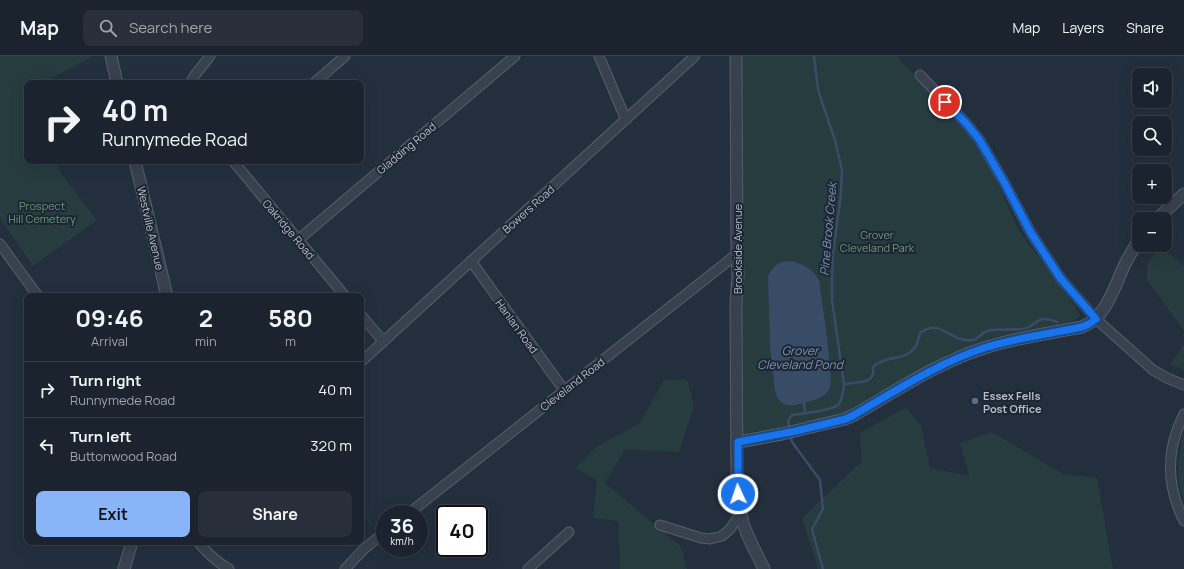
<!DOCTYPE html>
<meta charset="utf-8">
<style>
body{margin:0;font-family:Manrope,sans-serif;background:#282f3a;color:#f1f3f6;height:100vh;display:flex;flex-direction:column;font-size:15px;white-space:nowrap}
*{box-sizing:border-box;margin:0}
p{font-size:13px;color:#a0a4aa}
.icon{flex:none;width:22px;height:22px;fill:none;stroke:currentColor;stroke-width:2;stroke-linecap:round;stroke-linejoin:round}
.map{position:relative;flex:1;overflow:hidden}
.details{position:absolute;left:24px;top:237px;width:340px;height:252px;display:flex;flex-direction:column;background:#1b232e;border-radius:8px;box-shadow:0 4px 16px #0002,0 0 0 1px #39404a}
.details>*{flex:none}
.guide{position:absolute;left:24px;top:24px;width:340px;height:84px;border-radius:8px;box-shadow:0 4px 16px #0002,0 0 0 1px #39404a;background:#1b232e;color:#f1f3f6;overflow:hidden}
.tools{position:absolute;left:1132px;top:12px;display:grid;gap:8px}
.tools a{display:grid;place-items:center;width:40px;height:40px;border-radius:8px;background:#1b232e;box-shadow:0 4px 16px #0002,0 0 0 1px #39404a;font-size:20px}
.speed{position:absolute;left:376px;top:449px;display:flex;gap:8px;font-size:20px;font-weight:700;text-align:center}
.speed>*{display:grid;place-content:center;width:52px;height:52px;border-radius:50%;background:#1b232e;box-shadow:0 4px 16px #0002,0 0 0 1px #39404a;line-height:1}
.speed small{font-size:10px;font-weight:400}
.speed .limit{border:2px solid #111;border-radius:6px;background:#fff;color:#111}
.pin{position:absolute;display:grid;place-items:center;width:34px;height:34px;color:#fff;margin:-17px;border:2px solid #fff;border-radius:50%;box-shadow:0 1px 4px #0007}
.me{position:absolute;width:44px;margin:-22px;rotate:357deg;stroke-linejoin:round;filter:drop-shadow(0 0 3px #0008)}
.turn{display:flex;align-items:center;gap:14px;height:84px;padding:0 12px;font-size:18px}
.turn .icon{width:52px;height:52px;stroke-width:2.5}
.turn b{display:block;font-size:28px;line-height:34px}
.eta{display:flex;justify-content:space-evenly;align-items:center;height:68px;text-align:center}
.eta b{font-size:24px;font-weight:700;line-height:28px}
.button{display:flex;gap:8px;margin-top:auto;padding:8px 12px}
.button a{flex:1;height:46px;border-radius:8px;background:#8ab4f8;color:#111;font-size:16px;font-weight:700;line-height:46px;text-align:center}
.button a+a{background:#282f3a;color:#f1f3f6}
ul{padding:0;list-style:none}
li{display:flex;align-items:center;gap:12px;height:56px;padding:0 12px;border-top:1px solid #39404a}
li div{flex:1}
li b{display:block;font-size:15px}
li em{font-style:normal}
header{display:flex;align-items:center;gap:24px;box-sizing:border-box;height:56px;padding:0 20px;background:#1b232e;border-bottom:1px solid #39404a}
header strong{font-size:19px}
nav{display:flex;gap:22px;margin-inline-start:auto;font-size:14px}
.search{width:280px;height:36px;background:#282f3a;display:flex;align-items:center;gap:10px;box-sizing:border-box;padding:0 14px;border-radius:8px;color:#a0a4aa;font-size:15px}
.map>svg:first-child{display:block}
</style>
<header>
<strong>Map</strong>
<div class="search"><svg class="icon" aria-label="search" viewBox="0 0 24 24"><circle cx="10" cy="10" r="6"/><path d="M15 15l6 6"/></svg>Search here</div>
<nav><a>Map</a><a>Layers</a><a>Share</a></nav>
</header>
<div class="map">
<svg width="1184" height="513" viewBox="0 0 1184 513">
<rect width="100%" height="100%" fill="#242f3e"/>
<g fill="#263c3f">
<path d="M0 0H93L46 25 47 27H27V105H58L60 116 97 164 33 210 0 162Z"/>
<path d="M743 0H901L898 2 961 67 991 112 1019 175 1077 253 1080 260 1073 265 991 282 948 298 852 354 823 363 795 368 743 381Z"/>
<path d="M1159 189 1183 209 1184 208V275L1147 224V210Z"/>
<path d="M1184 288V314L1170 309Z"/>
<path d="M687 323 694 350 679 396 625 393 605 427 681 491 687 513H620L618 465 593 462 597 424 576 412 596 391 639 368 664 324Z"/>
<path d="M906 351 921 370 930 412 969 420 960 387 992 376 1063 418 1097 422 1113 513H818L802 462 862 405 860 377Z"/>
<path d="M1184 377V445C1175 421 1178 406 1182 381Z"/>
</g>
<path fill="#394c67" d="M791 205C803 208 813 213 819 224 823 253 828 283 830 312 830 318 832 325 830 331 828 340 814 345 806 346L805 348H803L802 347C789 352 778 349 775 335L770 291 768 220C775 208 778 206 791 205Z"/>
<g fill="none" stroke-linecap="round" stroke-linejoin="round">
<g stroke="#394c67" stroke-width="2.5">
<path d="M844 328C857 326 876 329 873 311 890 295 914 311 920 277 939 263 947 281 965 284 979 286 977 279 987 275 993 273 1012 274 1021 273 1024 273 1027 272 1029 271 1035 268 1038 262 1045 263 1049 263 1054 265 1057 266"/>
<path d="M804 348 805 357"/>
<path d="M790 374 788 365 792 359C800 358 833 354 838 349 843 344 843 335 844 328L832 244V221L833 197 841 138 842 114 835 84 822 46 818 33 814 0"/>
<path d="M790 379 792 386 820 424 823 453 812 473 823 513"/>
</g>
<defs>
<g id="minor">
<path d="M599 0 626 64"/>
<path d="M920 19 965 66 979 83 1004 126 1031 177 1061 223 1096 263 1153 314 1167 322 1184 329"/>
<path d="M190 27 195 19 210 0"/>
<path d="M314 27 345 0"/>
<path d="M233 105 345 240"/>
<path d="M298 184 515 0"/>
<path d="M0 188 38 240"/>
<path d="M471 205 564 334"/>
<path d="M361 259 383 285"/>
<path d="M361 306 695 0"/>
<path d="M1184 358C1166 393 1166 429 1184 465"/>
<path d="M408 458 737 198"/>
<path d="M660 469 701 482 710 483 722 480 730 473 741 457"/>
<path d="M198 486C207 497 217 506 229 513"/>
<path d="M345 513 364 493 385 476"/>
<path d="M528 513 569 476"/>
</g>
<g id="tertiary">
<path d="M111 0 117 27"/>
<path d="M736 0 737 198 738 218 736 246 737 430C739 442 740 455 743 467 748 483 757 498 764 513"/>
<path d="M135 105 167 240"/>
<path d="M1157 163 1184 138"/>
<path d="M738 386 782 378 845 363 854 359C896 335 937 307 984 292 1015 282 1050 277 1082 271 1107 261 1114 231 1125 208 1129 200 1134 192 1139 184"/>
<path d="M124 513 132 486"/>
</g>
</defs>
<use href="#minor" stroke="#565f6c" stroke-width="11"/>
<use href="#tertiary" stroke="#565f6c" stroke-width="13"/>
<use href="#minor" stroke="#38414e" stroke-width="9"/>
<use href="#tertiary" stroke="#38414e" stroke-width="11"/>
</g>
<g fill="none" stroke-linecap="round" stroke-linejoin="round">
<defs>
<path id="route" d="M738 438V386L796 375 846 363 854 359C895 335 938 307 984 292 1015 282 1049 278 1082 271L1089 268 1096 263 1061 223 1031 177 1004 126 979 83 965 66 945 46"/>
</defs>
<use href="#route" stroke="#114b97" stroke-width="10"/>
<use href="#route" stroke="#1a73e8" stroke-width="7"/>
</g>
<circle fill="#5c6f8a" stroke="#1d2633" stroke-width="1.5" cx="975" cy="345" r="4"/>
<g text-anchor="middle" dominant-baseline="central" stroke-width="4" stroke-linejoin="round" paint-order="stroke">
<g font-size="11" fill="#b4bcc9" stroke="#1d2633">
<text transform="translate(406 92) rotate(-40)">Gladding Road</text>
<text transform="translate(528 153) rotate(-42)">Bowers Road</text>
<text transform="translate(151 172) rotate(77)">Westville Avenue</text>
<text transform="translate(289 173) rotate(50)">Oakridge Road</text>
<text transform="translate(737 193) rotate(-90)">Brookside Avenue</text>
<text transform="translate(517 270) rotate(54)">Hanlan Road</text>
<text transform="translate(572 328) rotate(-38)">Cleveland Road</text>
</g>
<g font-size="11" fill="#6b9a76" stroke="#1d2633">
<text x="42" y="149">Prospect<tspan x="42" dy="13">Hill Cemetery</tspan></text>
<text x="877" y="178">Grover<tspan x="877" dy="13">Cleveland Park</tspan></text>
</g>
<g font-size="11" font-weight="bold" fill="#b4bcc9" stroke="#1d2633" text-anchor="start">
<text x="983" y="339">Essex Fells<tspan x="983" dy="13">Post Office</tspan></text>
</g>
<g font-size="12" font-style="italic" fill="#7c92b1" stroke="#1d2633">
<text transform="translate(828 173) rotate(-85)">Pine Brook Creek</text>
<text x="800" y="294">Grover<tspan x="800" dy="14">Cleveland Pond</tspan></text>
</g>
</g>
</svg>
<div class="tools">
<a><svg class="icon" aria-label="sound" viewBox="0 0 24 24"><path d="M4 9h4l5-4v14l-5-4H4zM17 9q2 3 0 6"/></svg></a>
<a><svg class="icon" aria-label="search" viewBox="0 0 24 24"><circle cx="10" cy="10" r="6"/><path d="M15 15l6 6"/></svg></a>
<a>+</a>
<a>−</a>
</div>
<div class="speed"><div>36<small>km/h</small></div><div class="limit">40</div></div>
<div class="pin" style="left:945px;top:46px;background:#d93025"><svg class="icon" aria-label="arrive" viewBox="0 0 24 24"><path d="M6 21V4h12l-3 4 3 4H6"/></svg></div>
<svg class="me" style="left:738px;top:438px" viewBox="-20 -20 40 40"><circle r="17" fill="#1a73e8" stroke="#fff" stroke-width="3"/><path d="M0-11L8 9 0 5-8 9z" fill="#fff"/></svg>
<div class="guide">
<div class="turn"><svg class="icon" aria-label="right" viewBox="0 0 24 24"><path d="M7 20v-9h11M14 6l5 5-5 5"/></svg><div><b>40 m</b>Runnymede Road</div></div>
</div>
<section class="details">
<div class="eta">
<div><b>09:46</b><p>Arrival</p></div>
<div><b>2</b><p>min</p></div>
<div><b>580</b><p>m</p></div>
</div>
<ul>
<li><svg class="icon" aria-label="right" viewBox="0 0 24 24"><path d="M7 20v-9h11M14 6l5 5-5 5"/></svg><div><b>Turn right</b><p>Runnymede Road</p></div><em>40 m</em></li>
<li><svg class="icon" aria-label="left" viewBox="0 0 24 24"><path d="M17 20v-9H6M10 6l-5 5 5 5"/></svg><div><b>Turn left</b><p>Buttonwood Road</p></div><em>320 m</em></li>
</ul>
<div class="button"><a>Exit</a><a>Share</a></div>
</section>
</div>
